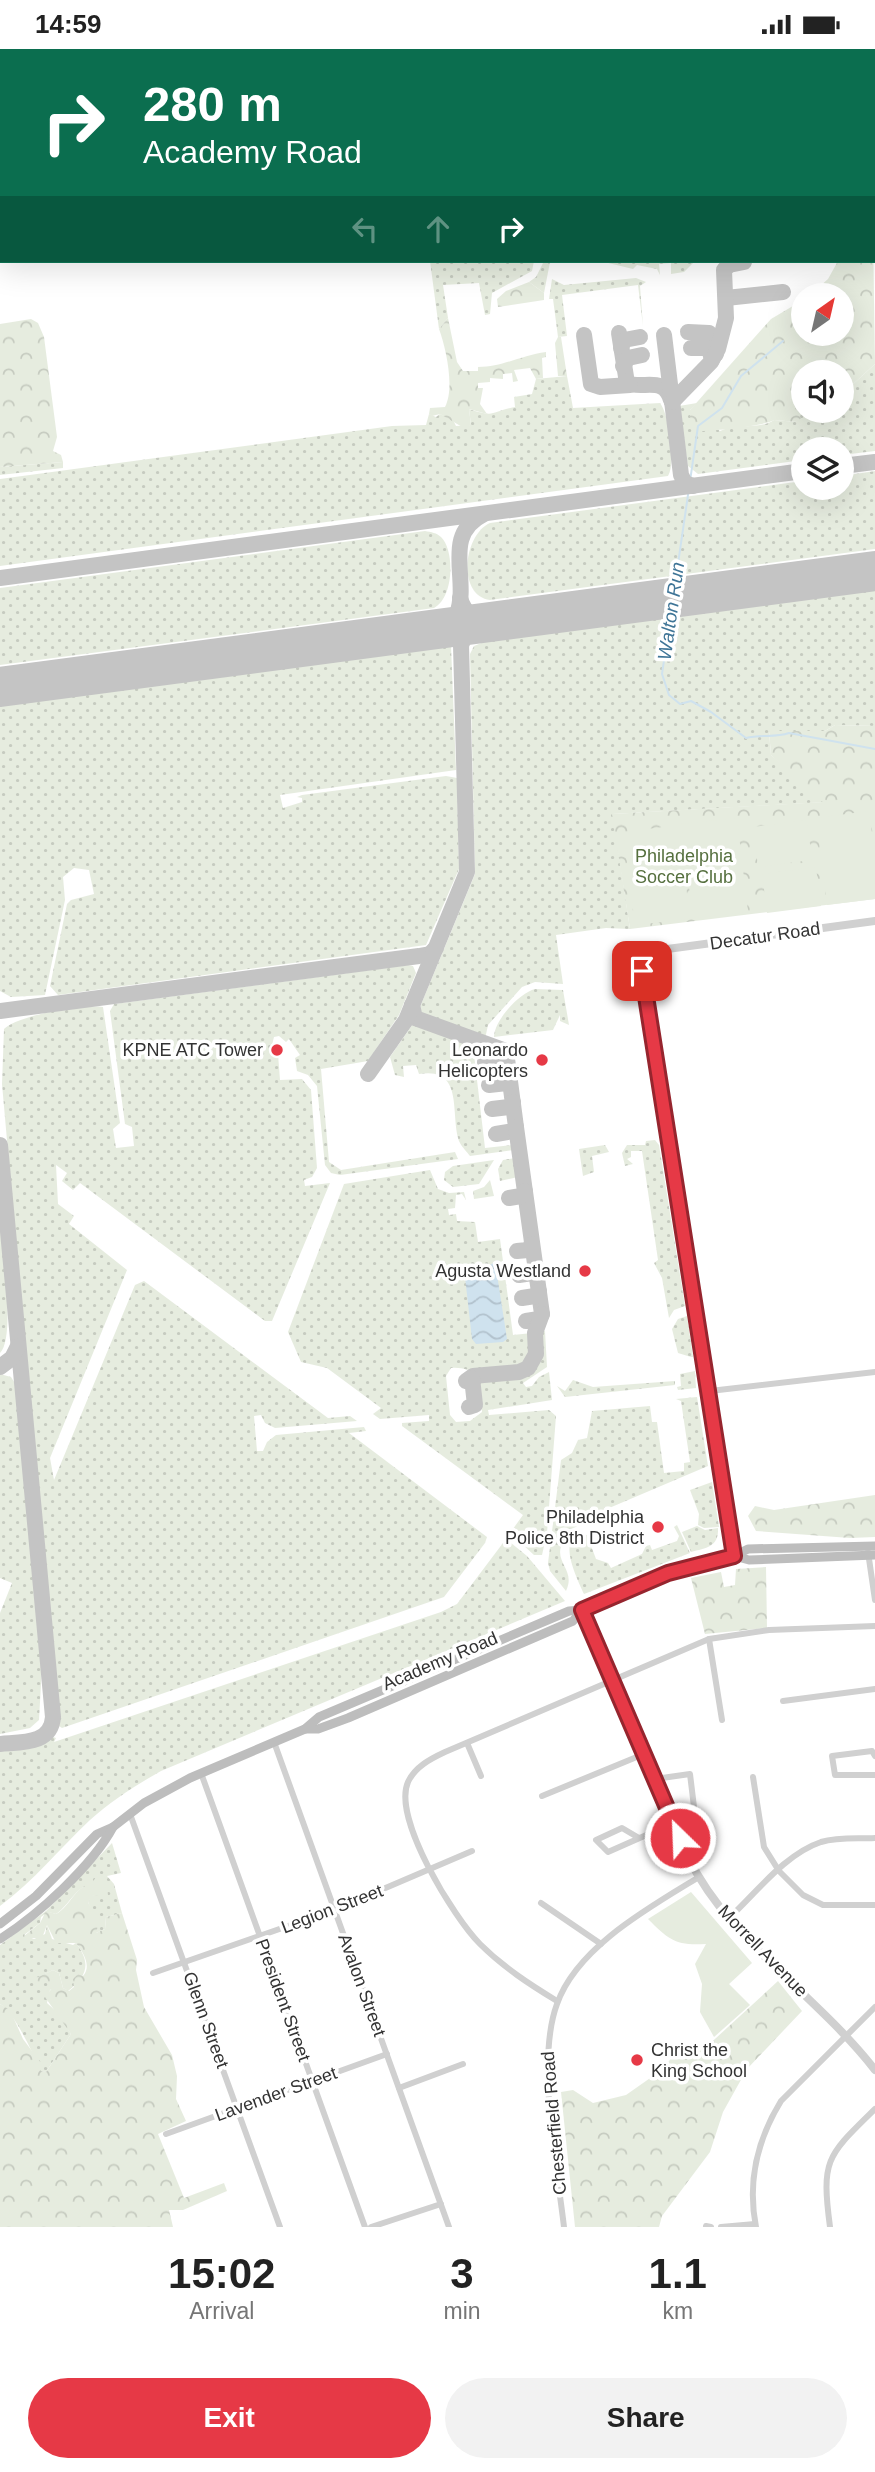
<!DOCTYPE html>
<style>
body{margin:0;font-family:Helvetica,sans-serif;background:#f2f2f2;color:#222;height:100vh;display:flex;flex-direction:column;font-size:26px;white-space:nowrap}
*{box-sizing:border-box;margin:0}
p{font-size:23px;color:#767676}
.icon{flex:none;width:38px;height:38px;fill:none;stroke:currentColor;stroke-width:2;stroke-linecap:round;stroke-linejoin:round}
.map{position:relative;height:2178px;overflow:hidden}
.drawer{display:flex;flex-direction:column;background:#fff;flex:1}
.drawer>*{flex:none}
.banner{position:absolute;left:0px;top:0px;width:875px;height:214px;box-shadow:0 7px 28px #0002;background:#0b6e4f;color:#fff;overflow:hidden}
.needle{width:46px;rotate:34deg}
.buttons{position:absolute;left:791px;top:234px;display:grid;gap:14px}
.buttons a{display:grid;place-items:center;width:63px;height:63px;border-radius:50%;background:#fff;box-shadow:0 7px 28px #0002;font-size:35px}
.pin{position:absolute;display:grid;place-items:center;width:60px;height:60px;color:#fff;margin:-30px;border-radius:14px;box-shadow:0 4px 10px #0006}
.me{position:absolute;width:77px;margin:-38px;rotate:336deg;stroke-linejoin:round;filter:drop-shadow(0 0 5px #0008)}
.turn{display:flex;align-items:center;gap:24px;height:147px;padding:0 28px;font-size:32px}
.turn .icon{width:91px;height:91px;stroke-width:2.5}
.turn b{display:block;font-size:49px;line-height:60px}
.lanes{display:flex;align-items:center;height:66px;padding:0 28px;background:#0003;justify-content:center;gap:35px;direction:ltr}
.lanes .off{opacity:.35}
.eta{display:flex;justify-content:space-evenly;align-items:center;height:119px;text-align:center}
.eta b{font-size:42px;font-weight:700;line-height:49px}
.cta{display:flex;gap:14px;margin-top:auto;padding:14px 28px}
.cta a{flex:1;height:80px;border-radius:42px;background:#e63946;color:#fff;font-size:28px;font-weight:700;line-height:80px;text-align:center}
.cta a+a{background:#f2f2f2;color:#222}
.status{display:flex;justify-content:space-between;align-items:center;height:49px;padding:0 35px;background:#fff;direction:ltr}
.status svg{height:19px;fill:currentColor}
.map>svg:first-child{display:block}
</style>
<div class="status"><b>14:59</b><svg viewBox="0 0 49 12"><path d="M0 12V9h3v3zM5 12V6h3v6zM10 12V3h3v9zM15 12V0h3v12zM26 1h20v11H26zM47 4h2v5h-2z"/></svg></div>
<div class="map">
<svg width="875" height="2178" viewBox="0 0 875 2178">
<defs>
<pattern id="grass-dots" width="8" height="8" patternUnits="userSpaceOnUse" patternTransform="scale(1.75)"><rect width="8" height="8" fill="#e6ecdf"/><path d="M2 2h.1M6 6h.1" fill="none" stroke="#c6cbc0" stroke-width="1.8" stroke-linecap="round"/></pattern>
<pattern id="forest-crowns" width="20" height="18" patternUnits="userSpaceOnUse" patternTransform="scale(1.75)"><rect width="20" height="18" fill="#e6ecdf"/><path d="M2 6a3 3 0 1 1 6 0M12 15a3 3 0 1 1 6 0" fill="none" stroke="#c6cbc0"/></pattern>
<pattern id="water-waves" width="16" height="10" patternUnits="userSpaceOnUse" patternTransform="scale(1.75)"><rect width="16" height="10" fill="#cfe2ee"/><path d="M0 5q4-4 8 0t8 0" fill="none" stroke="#b2c2cd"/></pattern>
</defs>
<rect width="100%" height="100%" fill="#fff"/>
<g fill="url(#grass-dots)">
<path d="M430 212H534L532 222 492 244 490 265 485 266 479 234 443 236 448 269 439 280Z"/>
<path d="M600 212H695L684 223 671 225V214L659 215 660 226 657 220 637 216 633 220Z"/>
<path d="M550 213 544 244 529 233 536 228 543 214Z"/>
<path d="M636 229 646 233 640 237 643 277 638 236 562 246 567 287 558 288 553 250H549L552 230 564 236Z"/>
<path d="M875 315V402L842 406V401H803V411L698 425 688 417 679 357 697 354 690 361 720 382C737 374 759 381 774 371L797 373 790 351 791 347 803 351V362H842V347L846 350 851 337Z"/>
<path d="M567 327 573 359 660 354C669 365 676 415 668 427L0 517V430L392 377 426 376 429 365 436 368 440 365 453 371 456 377 471 376 469 360C496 369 490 363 515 358L514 348 532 345 536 330Z"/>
<path d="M63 413V419L0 426V418Z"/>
<path d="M875 422V500L490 551C457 547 463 486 490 474L803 432V439H842V427Z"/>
<path d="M425 482C431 483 437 484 441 488 455 501 454 549 434 559L0 616V539Z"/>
<path d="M875 541V677L835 676 825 682 769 683 771 706 827 753 613 765 630 880 606 879 556 886 563 935 535 933 522 938 488 976 485 990 422 966 420 958 475 825 470 605 474 597 484 593Z"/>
<path d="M451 597 456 721 280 746 283 759 302 753V749L297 748 302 746 446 727 457 729 459 820 426 896 58 946 50 937 67 855 71 851 94 845 89 821 74 819 63 828 65 851 45 946 11 948 0 942V657Z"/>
<path d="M408 916 413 917 416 924 399 966 368 1012 321 1020 329 1113 341 1121 455 1103 458 1110 340 1126 331 1124 325 1116 317 1037 308 1026 297 1022 295 1009 300 1006 289 990 286 993 279 987 274 988 272 996 278 1005 280 1031 302 1030 311 1041 317 1119 312 1128 304 1131 305 1137 330 1134 272 1272H265L80 1134 73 1141 62 1132 67 1124 56 1116 58 1155 74 1167 69 1175 127 1221 50 1409 54 1431 135 1236 144 1232 328 1369 350 1367 357 1372 275 1379 265 1374 261 1366 254 1367 257 1402H263L267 1393 276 1386 364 1378 366 1382 349 1384 487 1488 485 1494 444 1548 62 1679 59 1677 2 1035 4 980C18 966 84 955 103 958L120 1074 113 1080 116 1099 134 1097 132 1078 125 1075 110 962 114 955Z"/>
<path d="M535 940 563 941 569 976 560 972V966L553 981 494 988C494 972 519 944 535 940Z"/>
<path d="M415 972 473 997 485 1099 513 1096 514 1101 470 1107C467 1103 462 1098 460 1094 449 1068 466 1017 419 1025L416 1016 403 1017 404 1028 395 1026 390 1008Z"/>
<path d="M655 1091 659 1096 685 1257 674 1261 669 1269 662 1229 654 1214 658 1211 642 1102H631V1108L627 1110 633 1115 625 1117 622 1104 627 1096H645L646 1092Z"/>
<path d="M605 1096 609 1103 592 1107 594 1123 583 1127 579 1100Z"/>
<path d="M515 1109 518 1128 500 1132 498 1120 503 1111Z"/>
<path d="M494 1111 479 1135 453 1138 444 1131 445 1123 453 1117Z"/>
<path d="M430 1121 438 1140 449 1144 464 1143 466 1151 462 1145 456 1146 455 1159 448 1160 449 1166 456 1165 457 1172 475 1173 478 1193 500 1190 513 1286 532 1284C534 1314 531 1318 500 1321 494 1322 485 1324 478 1323 468 1322 463 1318 451 1319L446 1327 450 1366 456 1373 470 1372 482 1363 479 1330C516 1327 545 1331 539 1283L545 1282 547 1318 523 1334 526 1338 532 1337 539 1328 549 1323 552 1351 488 1361 489 1366 549 1361 556 1367 547 1484 542 1506H534L510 1484 523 1466 402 1377V1374L429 1372V1366L380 1370 373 1365 381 1359 327 1319 301 1313 288 1283 344 1135Z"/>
<path d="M490 1131 494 1147 474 1150 473 1142 484 1138Z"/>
<path d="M0 1169C2 1194 16 1289 0 1304Z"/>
<path d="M687 1267 693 1308H691L678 1304 672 1280 678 1270Z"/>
<path d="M695 1322 696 1339 678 1341 677 1338 681 1337 680 1325Z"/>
<path d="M0 1325 11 1328 16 1336 42 1617 39 1671 30 1679 0 1685V1564L12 1534 0 1529Z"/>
<path d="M573 1331 593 1338 675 1332V1336L565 1348 557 1337 565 1342Z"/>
<path d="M697 1348 708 1417 588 1468C532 1510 580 1513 566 1542L550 1522 548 1514 561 1411 572 1404 578 1391 587 1389 592 1362 650 1357 652 1373H657L664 1424 684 1422V1414L690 1413 681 1352 676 1350Z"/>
<path d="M712 1433 719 1478 704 1479 698 1476 699 1465 690 1441Z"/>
<path d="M677 1476 690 1504 584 1545C578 1531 553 1483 587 1486L596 1510 608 1514 611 1519 642 1505 646 1497 650 1496 652 1501 677 1492 679 1487 674 1478Z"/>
<path d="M697 1477 705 1481 718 1479C719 1498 706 1499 691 1503L682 1483Z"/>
<path d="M506 1490 527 1507 565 1552 161 1722C136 1736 111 1752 90 1771 59 1800 34 1832 0 1857V1701L37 1697 53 1688 56 1689 54 1693 60 1691 441 1563 457 1555Z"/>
<path d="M112 1794 121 1824 107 1827 114 1835 122 1864 106 1868 105 1880 96 1884V1867L88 1854 91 1847 97 1846 98 1826 93 1835C75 1837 70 1856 56 1865L48 1863 41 1868 40 1874 24 1886 34 1890 45 1885 47 1876 52 1890 73 1896 76 1894C91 1914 88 1926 68 1942L63 1939 59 1924 53 1921 37 1929 43 1934H56V1938L50 1941 47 1954 58 1964 71 1985 46 2023 41 2022C33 2005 15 1964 0 1955V1896L46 1862Z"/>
</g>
<g fill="url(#forest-crowns)">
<path d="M873 182 875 315 851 337 849 348 846 350 842 347V324H803V351L792 347 790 351 801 369 797 373 774 371C765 377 707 383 694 382L690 376V361L771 270 803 251V285H842V247H809L828 230 838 212H873Z"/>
<path d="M529 233 544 244V251L498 258 497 250 506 242Z"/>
<path d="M448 269 457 313 463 322H478V318C503 318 522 306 546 303V308L542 309 543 329 536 330 530 319 514 321 518 332 513 333 512 324 503 325V330L490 329V333L478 334V339H483L480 355 487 365 469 360 471 376 464 379 440 365 432 367 429 365 430 359 445 358C455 339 446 299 439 280Z"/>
<path d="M31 270 38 274 44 288 57 388 53 402 61 406 63 413 0 418V275Z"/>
<path d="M558 288H561L567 327H558L555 294Z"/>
<path d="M835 676 875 677V850L630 880 612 765 823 753 810 749 806 739 771 706 769 682H825Z"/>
<path d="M875 1446V1488L850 1489 756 1482 748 1467 755 1457 774 1461Z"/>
<path d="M766 1518 767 1579 705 1585 691 1529 721 1523 724 1538 735 1536 736 1520Z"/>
<path d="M98 1825 99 1830 106 1833 108 1846 92 1847 88 1854 100 1869 96 1884 105 1880 106 1868 122 1864 137 1911 136 1921 144 1958 172 2006 177 2027 176 2050 186 2072 158 2085 184 2149 224 2134 227 2142 183 2161H169L173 2178H0V1955L10 1961 23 1990 41 2014V2022L46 2023 71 1985 45 1948 56 1934H38L36 1929 53 1921 59 1924 63 1939 69 1942 74 1938 73 1930 78 1925 83 1927C92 1917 83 1903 76 1894H56L47 1876 42 1889H25L24 1887 40 1874 46 1862 56 1865C71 1857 74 1838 92 1834Z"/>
<path d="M778 1932 802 1962 747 2020 723 2063 710 2103 662 2167 659 2178H575L561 2043 573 2041 593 2054 626 2046 663 2020 672 2008 703 2001Z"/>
</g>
<g fill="#e6ecdf">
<path d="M869 762 875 808V850L827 856 816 769Z"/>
<path d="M737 769 748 863 693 869 681 775Z"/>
<path d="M807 771 812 811 758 818 753 778Z"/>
<path d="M679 776 690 870 635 876 623 783Z"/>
<path d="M816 818 821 857 767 864 762 825Z"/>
<path d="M691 1843 752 1914 729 1935 750 1956 714 1988 700 1963 702 1935 695 1915 706 1895C676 1897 669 1891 648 1870Z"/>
</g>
<path fill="url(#water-waves)" d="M498 1211 496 1219 507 1290 503 1293 476 1295 472 1290 464 1219 490 1216Z"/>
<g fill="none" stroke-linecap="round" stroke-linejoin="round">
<path stroke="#cfe2ee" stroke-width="2" d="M783 292 741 327 722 359 698 377 662 625 669 646 680 655 691 652 711 663 746 689C761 685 775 689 789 684L875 700"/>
<g stroke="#c4c4c4" stroke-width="16">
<path d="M726 249 783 243"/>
<path d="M688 283 709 284 715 293 716 305"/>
<path d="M619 284 627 334C643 341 664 326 671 351"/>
<path d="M584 286 591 335 600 338 630 336"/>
<path d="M664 286 681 426 685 434 693 437"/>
<path d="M621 299 624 291 640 288"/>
<path d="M691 299H709L712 311"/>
<path d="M623 317 628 309 642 306"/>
<path d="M672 353 711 313 718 300 726 269 724 221 729 216 744 213"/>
<path d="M842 417 875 413"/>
<path d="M0 529 803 422"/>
<path d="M460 549C465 567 477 572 494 572"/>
<path d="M428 580 449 573 457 565C470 530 441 486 484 465"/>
<path d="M0 638H1"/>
<path d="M412 956 415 969 506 1002 516 1078 513 1082 496 1085"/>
<path d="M0 962 419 907 430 905 436 899"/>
<path d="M485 1013 500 1008 491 998"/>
<path d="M368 1025 406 971 467 823 461 596 467 584 482 574"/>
<path d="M489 1036 507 1034 509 1029"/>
<path d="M492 1060 509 1058 513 1053"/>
<path d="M516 1078 542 1265 539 1270 526 1272"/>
<path d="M0 1096 53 1668C51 1696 21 1693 0 1695"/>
<path d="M509 1149 521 1147 525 1142"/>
<path d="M517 1202 528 1201 532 1195"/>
<path d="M519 1226 532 1224 536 1219"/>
<path d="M522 1249 535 1247 539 1242"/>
<path d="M0 1318 12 1309 18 1297"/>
<path d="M466 1332 473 1327 519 1323 528 1319 536 1305 535 1284 542 1265"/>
<path d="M469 1358 475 1356 472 1329"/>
</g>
<path stroke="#c4c4c4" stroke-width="40" d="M0 638 875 522"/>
<g stroke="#d0d0d0" stroke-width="6">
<path d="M710 1342 875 1323"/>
<path d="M868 1503 875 1551"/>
<path d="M709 1590 722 1671"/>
<path d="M783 1652 875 1640"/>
<path d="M274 1693 449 2178"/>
<path d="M467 1694 481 1727"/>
<path d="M875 1707 872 1702 832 1707 835 1726H875"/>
<path d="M201 1724 365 2178"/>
<path d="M753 1728 764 1798 779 1822 803 1846 823 1856H875"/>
<path d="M542 1747 644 1705"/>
<path d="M130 1765 280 2178"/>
<path d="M639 1789 622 1779 596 1791 608 1803 660 1780 694 1758 690 1725 655 1730"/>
<path d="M541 1854 601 1895"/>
<path d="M729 1869C756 1844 785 1805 821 1793 838 1788 857 1790 875 1789"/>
<path d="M153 1924 334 1861 472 1802"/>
<path d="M557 1952C529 1935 503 1918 480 1895 454 1869 392 1769 408 1733 415 1718 430 1710 445 1703L709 1590 769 1581 875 1577"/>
<path d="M399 2039 463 2015"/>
<path d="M166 2085 387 2005"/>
<path d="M706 2177 711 2178"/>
<path d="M371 2178 441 2155"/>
<path d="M564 2178C557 2117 536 2011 557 1955 577 1898 650 1858 699 1828"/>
<path d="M721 2178 755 2175"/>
<path d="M756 2178C747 2132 757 2091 781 2052L875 1958"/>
<path d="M830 2178C821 2110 827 2107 875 2060"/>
</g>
<g stroke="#d0d0d0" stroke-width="8">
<path d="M484 0V2"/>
<path d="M873 171 875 170"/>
<path d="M734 1507 642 922 650 907 660 901 875 872"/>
<path d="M582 1561 687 1806C729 1893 817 1946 875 2021"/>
</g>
<g stroke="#bdbdbd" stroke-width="9">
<path d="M734 1507 749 1511 875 1506"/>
<path d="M305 1680H318L348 1669 573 1572 582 1561"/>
<path d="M0 1875 36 1847 97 1785 113 1778 144 1754 190 1729 305 1680 319 1668 569 1562 582 1561 668 1524 734 1507 748 1500 875 1497"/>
<path d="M0 1890C38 1866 92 1817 113 1778"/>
</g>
</g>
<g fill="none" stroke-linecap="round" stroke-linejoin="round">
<defs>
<path id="route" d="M642 922 734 1507 668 1524 582 1561 680 1789"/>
</defs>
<use href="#route" stroke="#96252e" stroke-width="18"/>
<use href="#route" stroke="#e63946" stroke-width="12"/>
</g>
<g fill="#e63946" stroke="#fff" stroke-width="2.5">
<circle cx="277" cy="1001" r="7"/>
<circle cx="542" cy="1011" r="7"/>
<circle cx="585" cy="1222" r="7"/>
<circle cx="658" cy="1478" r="7"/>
<circle cx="637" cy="2011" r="7"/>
</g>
<g text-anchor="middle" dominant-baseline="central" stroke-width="7" stroke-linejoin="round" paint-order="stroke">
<g font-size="18" fill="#56703f" stroke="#fff">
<text x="684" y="807">Philadelphia<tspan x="684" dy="21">Soccer Club</tspan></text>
</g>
<g font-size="18" fill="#333" stroke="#fff">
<text transform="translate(765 887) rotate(-8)">Decatur Road</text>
<text transform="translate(440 1612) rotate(-23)">Academy Road</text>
<text transform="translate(332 1860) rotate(-21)">Legion Street</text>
<text transform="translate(763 1902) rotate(46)">Morrell Avenue</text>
<text transform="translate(362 1936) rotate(70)">Avalon Street</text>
<text transform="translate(283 1951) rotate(70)">President Street</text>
<text transform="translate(206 1971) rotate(70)">Glenn Street</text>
<text transform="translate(276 2045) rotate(-20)">Lavender Street</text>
<text transform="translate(554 2074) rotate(-95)">Chesterfield Road</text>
</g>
<g font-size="18" fill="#333" stroke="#fff" text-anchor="end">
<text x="263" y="1001">KPNE ATC Tower</text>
<text x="528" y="1001">Leonardo<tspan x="528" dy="21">Helicopters</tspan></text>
<text x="571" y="1222">Agusta Westland</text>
<text x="644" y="1468">Philadelphia<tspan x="644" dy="21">Police 8th District</tspan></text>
<text x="651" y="2001" text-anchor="start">Christ the<tspan x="651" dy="21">King School</tspan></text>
</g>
<g font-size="19" font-style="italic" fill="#3f7597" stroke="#fff">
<text transform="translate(671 562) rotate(-82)">Walton Run</text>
</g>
</g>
</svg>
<div class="buttons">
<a><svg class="needle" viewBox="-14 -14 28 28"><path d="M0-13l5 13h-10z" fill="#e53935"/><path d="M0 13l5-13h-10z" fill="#767676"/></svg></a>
<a><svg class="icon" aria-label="sound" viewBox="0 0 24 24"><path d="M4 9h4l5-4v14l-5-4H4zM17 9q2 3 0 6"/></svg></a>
<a><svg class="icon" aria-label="layers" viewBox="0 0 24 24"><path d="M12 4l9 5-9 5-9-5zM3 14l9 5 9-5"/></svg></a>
</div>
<div class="pin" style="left:642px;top:922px;background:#d93025"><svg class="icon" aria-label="arrive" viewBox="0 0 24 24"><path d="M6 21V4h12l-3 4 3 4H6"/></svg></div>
<svg class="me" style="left:680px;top:1789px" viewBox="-20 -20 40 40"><circle r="17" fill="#e63946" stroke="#fff" stroke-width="3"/><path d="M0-11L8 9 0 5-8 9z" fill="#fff"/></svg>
<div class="banner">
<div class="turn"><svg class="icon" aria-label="right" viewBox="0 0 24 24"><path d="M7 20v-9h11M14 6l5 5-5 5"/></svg><div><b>280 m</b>Academy Road</div></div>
<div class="lanes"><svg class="icon off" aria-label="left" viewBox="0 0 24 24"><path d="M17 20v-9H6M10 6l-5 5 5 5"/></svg><svg class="icon off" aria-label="ahead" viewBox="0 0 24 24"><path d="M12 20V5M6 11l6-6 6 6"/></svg><svg class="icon" aria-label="right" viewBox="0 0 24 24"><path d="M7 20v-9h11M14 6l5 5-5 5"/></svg></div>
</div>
</div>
<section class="drawer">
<div class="eta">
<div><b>15:02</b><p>Arrival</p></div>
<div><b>3</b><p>min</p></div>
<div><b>1.1</b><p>km</p></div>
</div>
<div class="cta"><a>Exit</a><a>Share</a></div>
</section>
